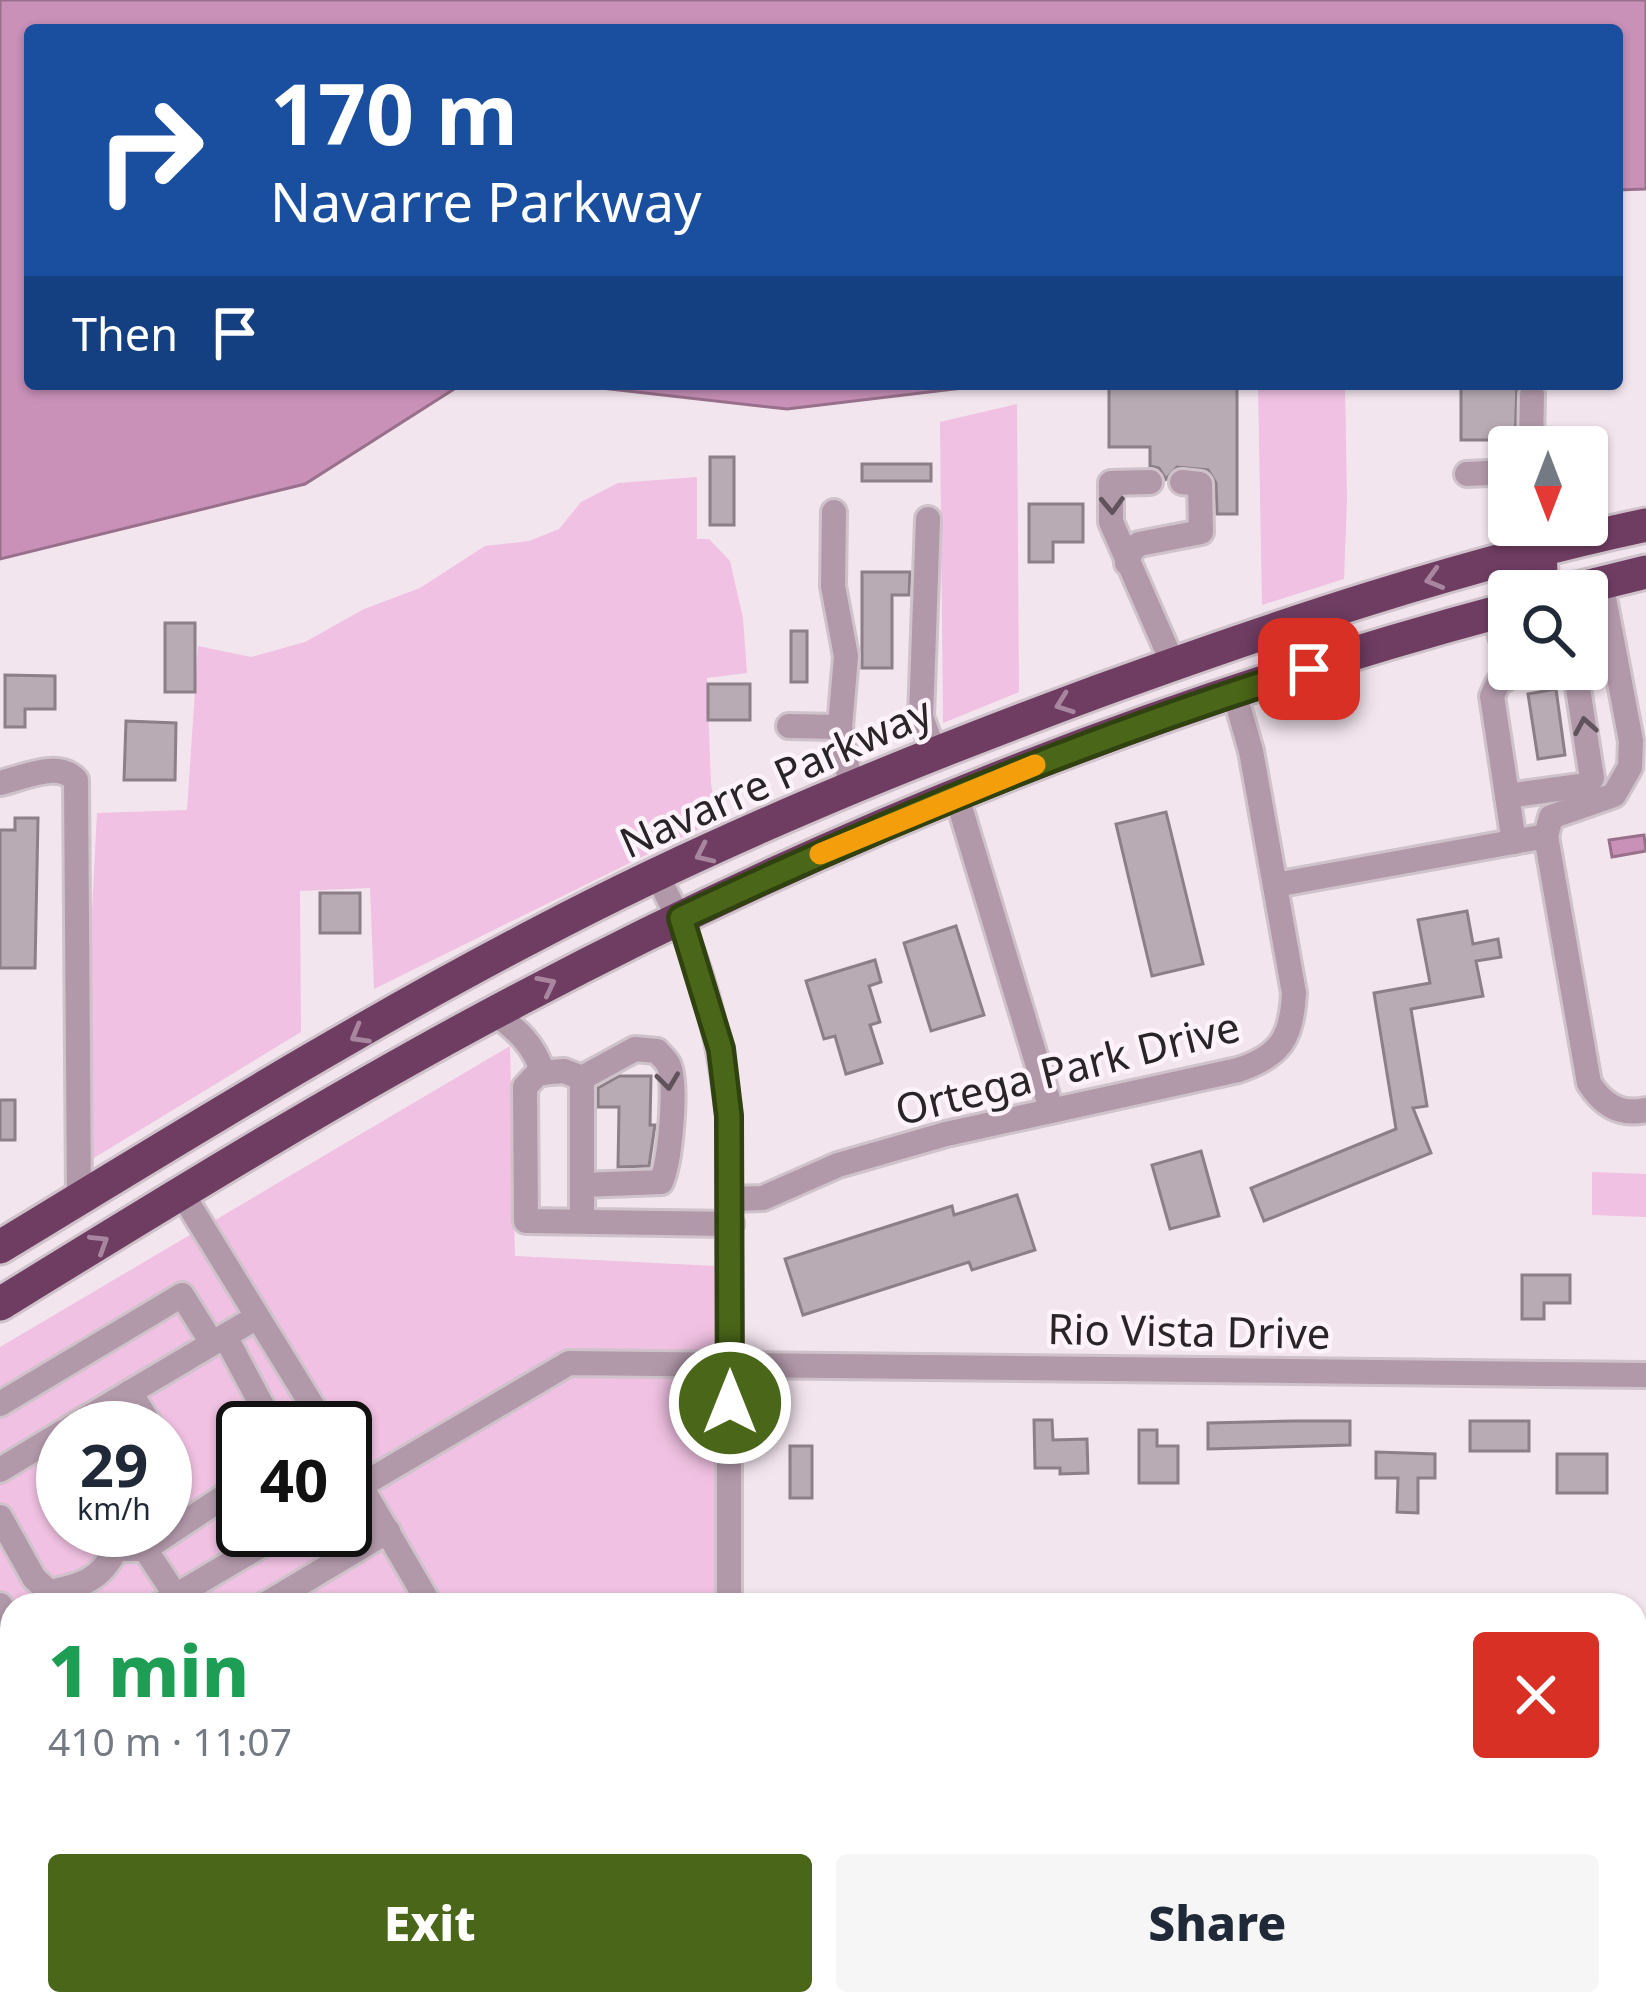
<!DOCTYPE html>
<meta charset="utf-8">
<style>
body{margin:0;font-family:"Noto Sans",sans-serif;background:#f6f6f7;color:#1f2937;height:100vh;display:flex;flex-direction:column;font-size:45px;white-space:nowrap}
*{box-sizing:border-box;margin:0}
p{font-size:39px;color:#747a83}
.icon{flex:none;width:66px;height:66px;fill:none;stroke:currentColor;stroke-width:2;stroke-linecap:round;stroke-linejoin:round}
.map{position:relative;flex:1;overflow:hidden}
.panel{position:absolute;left:0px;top:1593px;width:1647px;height:423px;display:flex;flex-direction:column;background:#fff;border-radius:36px 36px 0 0;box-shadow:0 3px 9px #0004}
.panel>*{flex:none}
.top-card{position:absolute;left:24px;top:24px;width:1599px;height:366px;border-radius:12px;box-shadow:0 3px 9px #0004;background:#1a4fa0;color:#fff;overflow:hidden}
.needle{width:78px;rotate:180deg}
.buttons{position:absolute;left:1488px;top:426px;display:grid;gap:24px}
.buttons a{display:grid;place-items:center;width:120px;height:120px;border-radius:12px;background:#fff;box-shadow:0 3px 9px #0004;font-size:60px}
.speed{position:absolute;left:36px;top:1401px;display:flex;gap:24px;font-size:60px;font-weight:700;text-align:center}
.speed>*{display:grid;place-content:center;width:156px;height:156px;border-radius:50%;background:#fff;box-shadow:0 3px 9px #0004;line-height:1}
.speed small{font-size:30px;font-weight:400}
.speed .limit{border:6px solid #111;border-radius:18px;background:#fff;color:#111}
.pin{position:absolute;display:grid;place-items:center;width:102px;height:102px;color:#fff;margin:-51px;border-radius:24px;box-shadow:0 6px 18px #0006}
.me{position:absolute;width:132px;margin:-66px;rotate:0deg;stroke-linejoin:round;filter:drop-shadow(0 0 9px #0008)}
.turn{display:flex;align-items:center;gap:42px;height:252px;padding:0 48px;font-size:54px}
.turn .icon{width:156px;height:156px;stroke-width:2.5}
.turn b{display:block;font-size:84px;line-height:102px}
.then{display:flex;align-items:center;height:114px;padding:0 48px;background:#0003;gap:24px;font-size:45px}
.round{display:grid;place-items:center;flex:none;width:126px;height:126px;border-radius:12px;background:#f6f6f7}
.overview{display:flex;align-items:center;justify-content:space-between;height:204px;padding:0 48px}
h1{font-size:72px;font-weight:800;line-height:90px;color:#1e9e55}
.cta{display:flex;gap:24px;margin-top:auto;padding:24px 48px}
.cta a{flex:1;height:138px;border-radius:12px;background:#4a6618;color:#fff;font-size:48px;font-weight:800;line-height:138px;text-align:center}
.cta a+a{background:#f6f6f7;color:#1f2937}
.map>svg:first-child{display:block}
</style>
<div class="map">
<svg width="1646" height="2015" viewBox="0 0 1646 2015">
<rect width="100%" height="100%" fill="#f3e5ee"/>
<g fill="#f0c1e2" fill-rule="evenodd">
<path d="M1258 384H1345L1347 500 1344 579 1262 605Z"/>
<path d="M1017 404 1019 692 943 723 940 422Z"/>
<path d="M697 477V539H709L730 561 743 618 747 673 707 678 711 784 717 820 374 989 370 888 300 891 301 1032 89 1161 88 989 97 813 187 810 198 646 251 657 305 642 364 609 420 588 485 546 529 541 559 529 581 502 618 483Z"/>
<path d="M510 1046 515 1256 716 1266 719 1605H12V2004H717V2015H0V1347ZM63 1428H165V1530H63ZM243 1428H345V1530H243Z"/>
<path d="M1592 1172 1646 1174V1217L1592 1215Z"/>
</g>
<g fill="#c990b8" stroke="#99708c" stroke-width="3">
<path d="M0 0H1646V189L1617 190V30H30V384H462L305 484 0 559Z"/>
<path d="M566 384H996L787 409Z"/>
<path d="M1644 835 1646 851 1612 857 1609 840Z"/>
</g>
<g fill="#b8abb4" stroke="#8c7f88" stroke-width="3">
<path d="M1109 384H1237V514H1217L1216 483 1208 470 1177 467 1166 479 1159 468 1150 466V447H1109Z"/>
<path d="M1461 384H1517L1515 440H1461Z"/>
<rect x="710" y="457" width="24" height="68"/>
<rect x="862" y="464" width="69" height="17"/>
<path d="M1029 504H1083V542H1053V562H1029Z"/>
<path d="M862 572H910L909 595H892V668H862Z"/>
<rect x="165" y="623" width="30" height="69"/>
<rect x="791" y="631" width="16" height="51"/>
<path d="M5 675 55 676V709H25V727H5Z"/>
<rect x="708" y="684" width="42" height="36"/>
<path d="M1556 689 1565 755 1538 759 1528 694Z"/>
<path d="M126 721 176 723 175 780H124Z"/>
<path d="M1166 812 1203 964 1152 976 1116 824Z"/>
<path d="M15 818H38L35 968H0V830H15Z"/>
<rect x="320" y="893" width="40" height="40"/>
<path d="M1467 911 1473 944 1498 939 1501 957 1476 961 1483 996 1411 1009 1427 1106 1413 1108 1431 1153 1264 1221 1251 1188 1396 1129 1374 993 1430 983 1418 920Z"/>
<path d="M956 926 984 1015 931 1031 904 943Z"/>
<path d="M875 960 881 982 869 986 880 1022 870 1025 882 1063 846 1074 835 1036 824 1039 806 981Z"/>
<path d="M619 1076H651L650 1125H655L649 1166 618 1167 619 1107H598V1088Z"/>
<rect x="0" y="1100" width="15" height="40"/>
<path d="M1201 1151 1219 1216 1170 1229 1152 1165Z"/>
<path d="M1017 1195 1035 1250 972 1270 969 1262 803 1315 785 1259 952 1206 954 1215Z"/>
<path d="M1522 1275H1570V1303H1544V1319H1522Z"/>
<path d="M1034 1420H1052L1053 1440 1087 1439 1088 1473 1060 1474V1468H1035Z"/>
<path d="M1293 1421H1350V1445L1208 1449V1423Z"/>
<rect x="1470" y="1421" width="59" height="30"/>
<path d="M1139 1430H1157V1446H1178V1483H1139Z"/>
<rect x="790" y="1446" width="22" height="52"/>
<path d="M1376 1452 1435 1454V1478H1418V1513L1397 1512 1398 1478H1376Z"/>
<rect x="1557" y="1454" width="50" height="39"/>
</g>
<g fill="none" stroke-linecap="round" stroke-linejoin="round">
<defs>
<g id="minor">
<path d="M1531 447 1532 395"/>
<path d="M1467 474 1509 472"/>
<path d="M1150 482 1111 483V522L1173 664"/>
<path d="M834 512 833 586 846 656 840 727 851 788"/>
<path d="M928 519 921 717 935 754"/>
<path d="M1536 525 1540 550"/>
<path d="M1127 563 1131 551 1139 544 1201 532 1200 484 1182 482"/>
<path d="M1495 613 1509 666"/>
<path d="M1510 669 1511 675 1555 669"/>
<path d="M1511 675 1498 683 1492 696 1514 842"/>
<path d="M789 726 840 727"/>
<path d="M0 783C23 778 58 760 76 780L79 1199"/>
<path d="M1507 796 1587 785 1592 778 1575 669"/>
<path d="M957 797 1051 1109"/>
<path d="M1546 836 1589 1083C1602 1104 1620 1116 1646 1110"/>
<path d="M657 876C699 951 719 1030 729 1116V1605"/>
<path d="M1275 885 1546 836 1551 817 1614 795 1630 767 1631 741 1601 582"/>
<path d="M494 1013C518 1030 534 1045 543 1073"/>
<path d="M582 1185 661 1182C670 1162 677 1087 669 1066 667 1060 661 1056 657 1051L635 1049 582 1078"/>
<path d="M181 1192 326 1428"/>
<path d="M731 1199 763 1198 838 1165 946 1134 1238 1070C1281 1056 1292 1037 1294 993L1251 751 1234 692"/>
<path d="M582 1222V1078L564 1071 538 1073 525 1087 526 1221 731 1224"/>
<path d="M225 1336 274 1428"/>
<path d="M130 1392 152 1428"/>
<path d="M0 1404 182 1295 212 1343"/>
<path d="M70 1428 257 1317"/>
<path d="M47 1442 63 1466"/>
<path d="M165 1448 176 1468 165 1475"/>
<path d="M345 1459 430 1605"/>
<path d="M0 1470 63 1432"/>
<path d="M345 1495 569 1363 1646 1375"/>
<path d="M0 1517 34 1578 49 1592C81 1586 101 1580 116 1549"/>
<path d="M116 1549H145L243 1484"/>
<path d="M145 1549 176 1596"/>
<path d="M0 1605 12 1624"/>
<path d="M160 1605 287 1530"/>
<path d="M264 1605 388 1531"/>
<path d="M0 1700 12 1693"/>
<path d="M0 1764 12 1757"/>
<path d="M1635 1780H1646"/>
<path d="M0 1897 12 1918"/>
<path d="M727 2004V2015"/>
</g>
<g id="highway">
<path d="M1528 591 1541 574 1540 550"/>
<path d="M1569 591 1646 572"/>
<path d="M0 1247C178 1139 356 1028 541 932 720 838 910 761 1099 691 1278 626 1459 565 1646 525"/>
<path d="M0 1304C172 1198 345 1091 524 997 836 832 1168 700 1509 609"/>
</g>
</defs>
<use href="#minor" stroke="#cfc2ca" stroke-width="30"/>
<use href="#highway" stroke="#cfc2ca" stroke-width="39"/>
<use href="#minor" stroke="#b299aa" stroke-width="24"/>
<use href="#highway" stroke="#6f3d62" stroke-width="33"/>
</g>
<defs><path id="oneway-chevron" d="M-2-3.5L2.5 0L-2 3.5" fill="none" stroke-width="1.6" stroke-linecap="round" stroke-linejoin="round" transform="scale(3)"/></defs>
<g stroke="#60535b">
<use href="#oneway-chevron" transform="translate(1112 505) rotate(88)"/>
<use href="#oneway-chevron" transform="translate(1585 726) rotate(-100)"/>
<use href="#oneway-chevron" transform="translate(668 1081) rotate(83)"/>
</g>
<g stroke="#a8869f">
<use href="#oneway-chevron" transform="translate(1434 579) rotate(164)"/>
<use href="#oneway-chevron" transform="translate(1064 704) rotate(160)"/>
<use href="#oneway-chevron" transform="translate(704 854) rotate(155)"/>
<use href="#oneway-chevron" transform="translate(547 985) rotate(-27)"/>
<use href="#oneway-chevron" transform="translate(359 1035) rotate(150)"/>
<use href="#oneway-chevron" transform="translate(100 1243) rotate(-32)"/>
</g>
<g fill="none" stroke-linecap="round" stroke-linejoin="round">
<defs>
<path id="route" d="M730 1403 729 1116 721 1049 681 918C885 822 1093 736 1309 669"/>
</defs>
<use href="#route" stroke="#304210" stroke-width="30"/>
<use href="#route" stroke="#4a6618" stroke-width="21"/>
<path stroke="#f59e0b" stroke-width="21" d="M820 854 1035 765"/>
</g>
<g text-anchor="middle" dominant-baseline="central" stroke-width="9" stroke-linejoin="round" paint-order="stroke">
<g font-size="42" fill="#292427" stroke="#fef3fa">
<text transform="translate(775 776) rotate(-24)">Navarre Parkway</text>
<text transform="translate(1067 1067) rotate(-14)">Ortega Park Drive</text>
<text transform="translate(1189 1330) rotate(1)">Rio Vista Drive</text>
</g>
</g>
</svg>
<div class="buttons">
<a><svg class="needle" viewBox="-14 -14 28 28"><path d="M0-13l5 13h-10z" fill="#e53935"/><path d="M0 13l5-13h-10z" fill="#747a83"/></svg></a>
<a><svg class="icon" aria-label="search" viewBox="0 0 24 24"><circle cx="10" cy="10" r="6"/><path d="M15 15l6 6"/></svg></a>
</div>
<div class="speed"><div>29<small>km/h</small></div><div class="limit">40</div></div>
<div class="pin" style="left:1309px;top:669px;background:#d93025"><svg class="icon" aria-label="arrive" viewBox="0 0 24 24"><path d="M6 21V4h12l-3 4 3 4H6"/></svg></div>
<svg class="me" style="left:730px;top:1403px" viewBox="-20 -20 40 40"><circle r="17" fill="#4a6618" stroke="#fff" stroke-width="3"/><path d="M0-11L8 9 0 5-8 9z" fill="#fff"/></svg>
<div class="top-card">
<div class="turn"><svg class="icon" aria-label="right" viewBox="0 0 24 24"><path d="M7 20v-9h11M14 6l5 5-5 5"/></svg><div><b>170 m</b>Navarre Parkway</div></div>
<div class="then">Then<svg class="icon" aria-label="arrive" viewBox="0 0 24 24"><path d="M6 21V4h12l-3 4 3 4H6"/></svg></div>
</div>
<section class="panel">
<div class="overview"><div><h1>1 min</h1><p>410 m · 11:07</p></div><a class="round" style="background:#d93025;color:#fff"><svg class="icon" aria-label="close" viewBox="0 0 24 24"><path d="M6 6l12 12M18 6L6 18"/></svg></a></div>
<div class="cta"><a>Exit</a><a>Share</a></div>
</section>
</div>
